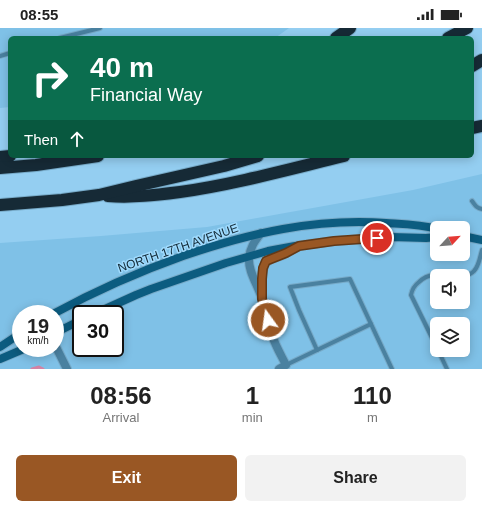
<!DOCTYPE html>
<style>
body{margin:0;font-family:Helvetica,sans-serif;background:#f2f2f2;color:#222;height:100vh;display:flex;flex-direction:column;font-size:15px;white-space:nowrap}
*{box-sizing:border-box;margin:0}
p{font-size:13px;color:#767676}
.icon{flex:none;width:22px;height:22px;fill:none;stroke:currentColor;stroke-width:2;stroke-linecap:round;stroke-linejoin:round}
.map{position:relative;height:341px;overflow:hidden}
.panel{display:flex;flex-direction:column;background:#fff;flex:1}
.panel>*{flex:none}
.top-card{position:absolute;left:8px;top:8px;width:466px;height:122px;border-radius:6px;box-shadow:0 2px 10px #0003;background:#0b6e4f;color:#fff;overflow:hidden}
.needle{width:26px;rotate:64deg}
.tools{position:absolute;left:430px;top:193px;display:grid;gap:8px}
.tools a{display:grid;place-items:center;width:40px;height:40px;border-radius:6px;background:#fff;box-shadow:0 2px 10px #0003;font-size:20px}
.speed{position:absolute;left:12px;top:277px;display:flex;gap:8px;font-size:20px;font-weight:700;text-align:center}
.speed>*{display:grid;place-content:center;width:52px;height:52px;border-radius:50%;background:#fff;box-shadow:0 2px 10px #0003;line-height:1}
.speed small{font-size:10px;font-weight:400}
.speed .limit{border:2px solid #111;border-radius:6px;background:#fff;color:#111}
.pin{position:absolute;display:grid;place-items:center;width:34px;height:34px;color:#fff;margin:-17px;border:2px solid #fff;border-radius:50%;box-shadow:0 1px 4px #0007}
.me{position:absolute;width:44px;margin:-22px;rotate:346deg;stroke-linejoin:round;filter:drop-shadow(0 0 3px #0008)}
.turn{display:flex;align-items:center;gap:14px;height:84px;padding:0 16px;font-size:18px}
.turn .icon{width:52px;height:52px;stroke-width:2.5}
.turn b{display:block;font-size:28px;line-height:34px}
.then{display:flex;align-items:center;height:38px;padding:0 16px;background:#0003;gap:8px;font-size:15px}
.eta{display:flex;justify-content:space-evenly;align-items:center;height:68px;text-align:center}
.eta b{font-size:24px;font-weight:700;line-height:28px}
.button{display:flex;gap:8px;margin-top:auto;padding:8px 16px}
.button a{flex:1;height:46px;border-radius:6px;background:#995724;color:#fff;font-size:16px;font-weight:700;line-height:46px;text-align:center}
.button a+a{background:#f2f2f2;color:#222}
.status{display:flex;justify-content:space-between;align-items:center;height:28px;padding:0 20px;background:#fff;direction:ltr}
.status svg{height:11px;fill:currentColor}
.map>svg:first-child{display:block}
</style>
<div class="status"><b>08:55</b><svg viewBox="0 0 49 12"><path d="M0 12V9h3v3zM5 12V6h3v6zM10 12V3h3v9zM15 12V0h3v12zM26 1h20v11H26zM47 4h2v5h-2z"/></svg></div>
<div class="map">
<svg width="482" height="341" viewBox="0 0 482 341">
<rect width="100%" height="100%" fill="#94cef1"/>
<g fill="#7fc1e7" fill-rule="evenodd">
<path d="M0 0H289L275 10H10V79L0 80Z"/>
<path d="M482 146V341H0V215L101 208 207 199 413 162ZM437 200H463V226H437ZM437 248H463V274H437ZM21 286H55V320H21ZM81 286H115V320H81ZM437 296H463V322H437Z"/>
</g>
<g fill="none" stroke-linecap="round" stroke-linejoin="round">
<path stroke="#d583a4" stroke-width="3" d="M32 341 39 339 43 341"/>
<defs>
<g id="service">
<path d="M60 10 100 0"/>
<path d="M0 28 10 25"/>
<path d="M472 173C475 177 476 180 482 181"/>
<path d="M437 320 411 267C412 262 415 257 419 254 436 237 462 256 474 243 479 238 480 229 482 222"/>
<path d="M317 322 299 282 290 259 350 251 392 341"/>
<path d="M438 322 447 341"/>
<path d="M286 337 371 296"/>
</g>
<g id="minor">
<path d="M261 205C255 213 250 219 249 230 248 244 258 257 262 271 266 282 268 295 272 307 275 317 281 327 286 337L279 341"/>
<path d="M262 266V246L265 235 271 231 283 227 298 218"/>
<path d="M55 317 67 341"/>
</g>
<g id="secondary">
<path d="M463 208 482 212"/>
<path d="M53 286C95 263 138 244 183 228 250 205 315 190 386 195 403 196 420 196 437 201"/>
<path d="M94 286 136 267 151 261 226 235 268 223 295 218 334 213 391 209 426 210 437 209"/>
<path d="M55 305 81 292"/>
<path d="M0 319 21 305"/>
<path d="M0 331 26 320"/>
</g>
<g id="motorway">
<path d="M336 10 350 0"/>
<path d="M448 10 467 0"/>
<path d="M472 38 482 32"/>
<path d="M472 100 482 98"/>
<path d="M0 129 10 128"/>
<path d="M0 140 36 137 98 128"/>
<path d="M108 168C132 170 156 167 180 164 236 156 290 141 344 128"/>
<path d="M0 177 62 172 99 167 136 158 224 138 258 128"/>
</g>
</defs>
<use href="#service" stroke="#77aac8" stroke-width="6"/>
<use href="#minor" stroke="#77aac8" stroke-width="10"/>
<use href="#secondary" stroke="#77aac8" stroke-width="10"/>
<use href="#motorway" stroke="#77aac8" stroke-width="14"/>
<use href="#service" stroke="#4a81a0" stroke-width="4"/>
<use href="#minor" stroke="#4a81a0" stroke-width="8"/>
<use href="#secondary" stroke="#0c5c80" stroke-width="8"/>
<use href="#motorway" stroke="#162a36" stroke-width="12"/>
</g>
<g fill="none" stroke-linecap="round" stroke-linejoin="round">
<defs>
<path id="route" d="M268 292 262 271V251L263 240 266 233 286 225 299 218 334 213 377 210"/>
</defs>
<use href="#route" stroke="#633917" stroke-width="10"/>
<use href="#route" stroke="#995724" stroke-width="7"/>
</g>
<g text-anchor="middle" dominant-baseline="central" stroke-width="3" stroke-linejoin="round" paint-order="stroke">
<g font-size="12" fill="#122a37" stroke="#a0dbfe">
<text transform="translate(178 220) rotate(-19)">NORTH 17TH AVENUE</text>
</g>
</g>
</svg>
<div class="tools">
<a><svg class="needle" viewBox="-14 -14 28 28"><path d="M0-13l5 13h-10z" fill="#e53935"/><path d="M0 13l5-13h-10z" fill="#767676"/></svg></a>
<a><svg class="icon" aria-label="sound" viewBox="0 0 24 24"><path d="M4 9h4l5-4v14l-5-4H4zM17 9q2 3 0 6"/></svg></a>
<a><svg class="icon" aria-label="layers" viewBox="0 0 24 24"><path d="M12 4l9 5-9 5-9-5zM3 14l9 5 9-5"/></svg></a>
</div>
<div class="speed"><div>19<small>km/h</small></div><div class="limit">30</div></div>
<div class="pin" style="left:377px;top:210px;background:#d93025"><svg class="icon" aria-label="arrive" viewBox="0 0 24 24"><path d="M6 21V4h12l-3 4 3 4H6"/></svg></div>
<svg class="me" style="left:268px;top:292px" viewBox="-20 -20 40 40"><circle r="17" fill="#995724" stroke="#fff" stroke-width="3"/><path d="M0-11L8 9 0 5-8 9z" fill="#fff"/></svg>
<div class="top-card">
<div class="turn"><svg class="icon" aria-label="right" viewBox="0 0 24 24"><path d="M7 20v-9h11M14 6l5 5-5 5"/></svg><div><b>40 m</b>Financial Way</div></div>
<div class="then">Then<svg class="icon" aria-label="ahead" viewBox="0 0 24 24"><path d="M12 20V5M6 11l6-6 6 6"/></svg></div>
</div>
</div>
<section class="panel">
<div class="eta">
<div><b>08:56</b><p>Arrival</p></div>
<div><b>1</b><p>min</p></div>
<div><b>110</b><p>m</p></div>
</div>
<div class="button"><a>Exit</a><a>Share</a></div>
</section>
